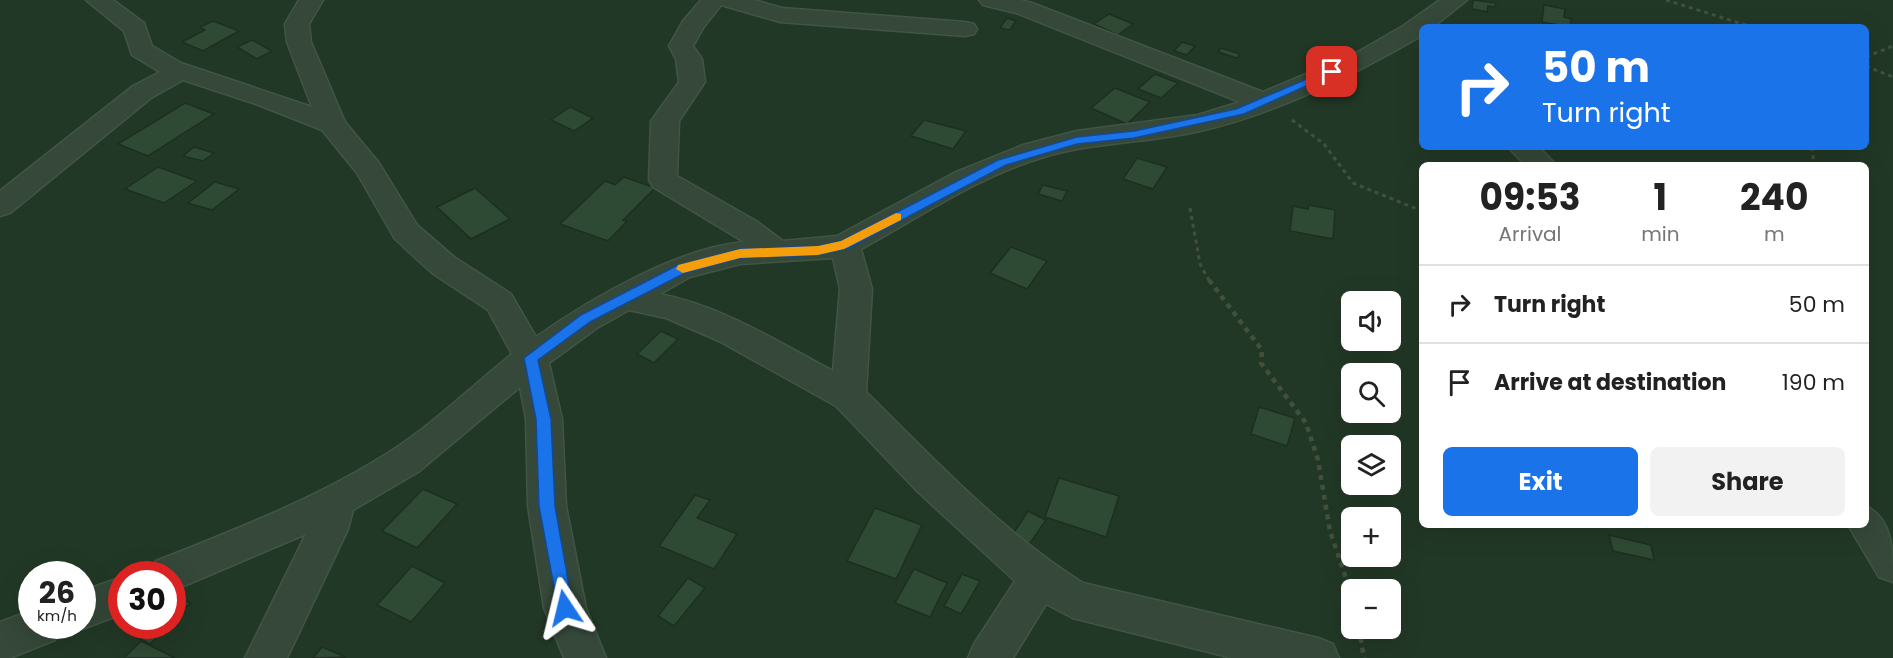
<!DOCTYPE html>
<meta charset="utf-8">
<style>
body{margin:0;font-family:Poppins,sans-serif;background:#f2f2f2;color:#222;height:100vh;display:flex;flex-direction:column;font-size:22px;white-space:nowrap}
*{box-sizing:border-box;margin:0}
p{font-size:20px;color:#767676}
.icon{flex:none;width:33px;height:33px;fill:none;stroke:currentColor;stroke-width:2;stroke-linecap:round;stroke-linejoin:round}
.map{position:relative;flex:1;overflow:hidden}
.drawer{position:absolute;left:1419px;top:162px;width:450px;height:366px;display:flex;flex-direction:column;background:#fff;border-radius:9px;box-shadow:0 6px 24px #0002}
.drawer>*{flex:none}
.hud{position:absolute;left:1419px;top:24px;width:450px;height:126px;border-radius:9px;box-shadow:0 6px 24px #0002;background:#1a73e8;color:#fff;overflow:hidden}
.fabs{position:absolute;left:1341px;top:291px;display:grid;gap:12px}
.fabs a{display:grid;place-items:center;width:60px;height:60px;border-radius:9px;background:#fff;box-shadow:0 6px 24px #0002;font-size:30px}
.speed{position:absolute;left:18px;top:561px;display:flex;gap:12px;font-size:30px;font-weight:700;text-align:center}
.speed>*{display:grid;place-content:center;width:78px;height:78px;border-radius:50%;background:#fff;box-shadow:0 6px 24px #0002;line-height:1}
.speed small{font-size:15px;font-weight:400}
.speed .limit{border:9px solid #d22;background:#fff;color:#111}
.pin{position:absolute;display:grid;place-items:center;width:51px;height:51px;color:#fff;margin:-26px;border-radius:12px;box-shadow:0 3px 9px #0006}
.me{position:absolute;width:66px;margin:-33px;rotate:350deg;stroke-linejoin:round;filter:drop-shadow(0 0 4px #0008)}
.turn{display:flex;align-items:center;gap:21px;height:126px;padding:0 24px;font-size:27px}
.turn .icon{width:78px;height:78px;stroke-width:2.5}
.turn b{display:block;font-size:42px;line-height:51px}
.eta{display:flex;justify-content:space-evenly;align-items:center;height:102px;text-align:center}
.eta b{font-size:36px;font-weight:700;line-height:42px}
.cta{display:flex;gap:12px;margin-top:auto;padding:12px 24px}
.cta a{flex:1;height:69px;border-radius:9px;background:#1a73e8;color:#fff;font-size:24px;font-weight:700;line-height:69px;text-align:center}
.cta a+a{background:#f2f2f2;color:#222}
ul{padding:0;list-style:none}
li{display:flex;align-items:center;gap:18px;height:78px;padding:0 24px;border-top:2px solid #e0e0e0}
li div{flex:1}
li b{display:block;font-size:22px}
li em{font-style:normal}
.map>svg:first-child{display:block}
</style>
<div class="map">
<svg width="1893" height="658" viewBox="0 0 1893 658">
<rect width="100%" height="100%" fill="#223826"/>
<g fill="#2f4a34" stroke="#1d2f20" stroke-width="1.5">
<path d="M1473 0 1496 3 1495 7 1488 6 1487 12 1472 9Z"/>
<path d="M1544 5 1565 9 1564 17 1571 19 1570 27 1542 22Z"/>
<path d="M1109 14 1133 24 1118 35 1094 24Z"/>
<path d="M1007 18 1016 21 1010 30 1000 28Z"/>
<path d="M213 21 239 31 203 51 182 42 205 30 200 27Z"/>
<path d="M252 40 272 51 257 59 237 47Z"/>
<path d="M1182 42 1195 46 1187 55 1174 51Z"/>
<path d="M1221 48 1240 54 1237 58 1218 52Z"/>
<path d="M1155 74 1178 83 1161 98 1138 89Z"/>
<path d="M1115 88 1150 102 1127 124 1091 108Z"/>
<path d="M185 103 214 114 148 156 118 144Z"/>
<path d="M570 107 593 118 574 131 551 120Z"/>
<path d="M924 120 966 131 953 149 911 136Z"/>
<path d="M194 147 214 153 203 161 183 156Z"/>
<path d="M1137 158 1167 167 1153 189 1123 179Z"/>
<path d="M158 167 197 181 164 203 125 189Z"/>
<path d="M624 177 655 188 623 220 627 221 608 241 560 224 605 181 615 185Z"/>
<path d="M215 182 239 189 212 210 188 203Z"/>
<path d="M1043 185 1067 191 1062 201 1038 194Z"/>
<path d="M475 188 510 219 471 239 437 207Z"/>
<path d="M1309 205 1335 210 1333 239 1290 231 1293 206 1308 209Z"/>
<path d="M1011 247 1047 261 1027 289 990 273Z"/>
<path d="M661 331 678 339 654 363 637 354Z"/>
<path d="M1259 407 1295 418 1287 446 1251 434Z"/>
<path d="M1059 478 1119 496 1106 537 1045 517Z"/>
<path d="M423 489 457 504 417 548 382 531Z"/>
<path d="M695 495 710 500 697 518 737 534 714 569 659 546Z"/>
<path d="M875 508 922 525 896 579 847 561Z"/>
<path d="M1028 511 1046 520 1028 546 1011 537Z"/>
<path d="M1609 535 1651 545 1654 560 1613 551Z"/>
<path d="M412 566 445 583 411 622 377 605Z"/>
<path d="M914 569 947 583 930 617 895 603Z"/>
<path d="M962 574 980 581 961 614 944 606Z"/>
<path d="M688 578 705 588 674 626 658 616Z"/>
<path d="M174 595 190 603 172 621V596Z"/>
<path d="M143 626H168L150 644 133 635Z"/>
<path d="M141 641 175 658H124Z"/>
<path d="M322 647 346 657 313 658Z"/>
</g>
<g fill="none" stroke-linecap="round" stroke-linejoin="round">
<defs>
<g id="minor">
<path d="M86 0H113L144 23 152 46 181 63 312 107 287 42 285 24 299 0H323L309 24 311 42 345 122 379 163 417 225 454 257 511 294 536 337C590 299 677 248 744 242L653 187 649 180 651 121 679 82 676 59 669 46 683 21 701 0H754L782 8 965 22 974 24 977 29 974 34 965 36 780 22 721 5 703 28 693 46 702 59 705 82 679 121 677 176 756 221 783 241 837 236 954 173 1023 145 1077 131 1198 115 1240 102 1016 13 983 5 979 0H1020L1032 3 1263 92 1358 52 1403 26 1440 0H1467L1433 27H1422L1421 36C1354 75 1275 114 1200 131 1148 143 1094 142 1044 157 979 176 920 217 861 249L872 289 866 392C931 456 1005 535 1083 583L1318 638 1333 644 1339 658H1232L1073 618 1046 604 1013 658H968L974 644 1015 581 918 492 836 406 719 341 666 318 629 310 597 328 549 363 562 419 566 506 586 608 606 658H564L544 608 528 506 526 419 520 387 418 472 353 510 348 529 287 658H245L306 534 172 591V574H150L156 561C236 529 318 498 391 451 432 425 473 385 512 354L488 310 432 273 395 239 357 173 322 130 256 104 183 80 151 98 10 213 0 216V191L133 86 160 72 132 55 124 31ZM833 258 840 289 833 371C778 342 722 306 660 294L690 277 740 264Z"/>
<path d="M1508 147H1539L1556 165H1525Z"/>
<path d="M1866 506C1893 519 1893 551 1893 582L1879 577 1848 525H1866Z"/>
<path d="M122 577V614L82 629 73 626H82V591Z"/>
<path d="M32 610V626H61L55 640 10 658H0V622Z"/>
</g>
</defs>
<use href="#minor" stroke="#415545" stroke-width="3"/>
<g stroke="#43513c" stroke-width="3" stroke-dasharray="4 4" stroke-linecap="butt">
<path d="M1666 0 1752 27"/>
<path d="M1866 57 1893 46"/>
<path d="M1866 66 1893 77"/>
<path d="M1292 120 1324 144 1353 183 1422 211"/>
<path d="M1812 147 1814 165"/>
<path d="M1190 208 1200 264 1210 282"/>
</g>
<g stroke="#43513c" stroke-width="4.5" stroke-dasharray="5 5" stroke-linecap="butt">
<path d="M1209 280 1262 350 1261 363 1306 423 1318 460 1330 531 1352 596"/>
<path d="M1359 628 1364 658"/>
</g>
<use href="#minor" fill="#354839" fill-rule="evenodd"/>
</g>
<path fill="#1a73e8" stroke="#114b97" stroke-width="1.5" d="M1328 70 1337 72 1244 114 1134 138 1077 144 1006 165 849 248 818 255 740 258 685 273 590 322 538 360 551 419 555 506 573 608 571 614 565 616 559 614 539 506 536 419 524 358 581 315 676 266 740 249 818 246 841 241 998 160 1077 137 1134 131 1236 109Z"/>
<path fill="#f59e0b" d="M896 213 901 214V220L844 249 818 255 740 258 683 273 676 269 678 265 740 249 818 246 841 241Z"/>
</svg>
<div class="fabs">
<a><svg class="icon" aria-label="sound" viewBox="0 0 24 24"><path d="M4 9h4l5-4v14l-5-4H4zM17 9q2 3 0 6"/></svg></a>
<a><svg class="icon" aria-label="search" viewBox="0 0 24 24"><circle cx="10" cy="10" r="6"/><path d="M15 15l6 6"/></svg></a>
<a><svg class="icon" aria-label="layers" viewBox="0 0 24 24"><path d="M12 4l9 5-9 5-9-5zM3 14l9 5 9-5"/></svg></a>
<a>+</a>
<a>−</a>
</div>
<div class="speed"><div>26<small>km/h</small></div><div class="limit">30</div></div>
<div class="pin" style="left:1332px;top:72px;background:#d93025"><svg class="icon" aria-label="arrive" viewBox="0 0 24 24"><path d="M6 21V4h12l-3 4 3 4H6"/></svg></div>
<svg class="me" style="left:565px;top:608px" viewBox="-20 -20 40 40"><path d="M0-17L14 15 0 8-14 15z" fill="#1a73e8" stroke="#fff" stroke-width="4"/></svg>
<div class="hud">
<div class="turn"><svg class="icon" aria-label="right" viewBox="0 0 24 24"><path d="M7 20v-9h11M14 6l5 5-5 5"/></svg><div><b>50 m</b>Turn right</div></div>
</div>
<section class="drawer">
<div class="eta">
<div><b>09:53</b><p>Arrival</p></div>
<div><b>1</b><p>min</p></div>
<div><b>240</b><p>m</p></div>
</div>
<ul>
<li><svg class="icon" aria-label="right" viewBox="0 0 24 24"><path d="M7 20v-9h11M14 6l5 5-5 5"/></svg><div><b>Turn right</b></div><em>50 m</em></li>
<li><svg class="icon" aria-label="arrive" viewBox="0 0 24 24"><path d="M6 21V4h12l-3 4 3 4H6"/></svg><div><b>Arrive at destination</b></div><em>190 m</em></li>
</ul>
<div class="cta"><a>Exit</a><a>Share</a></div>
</section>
</div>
